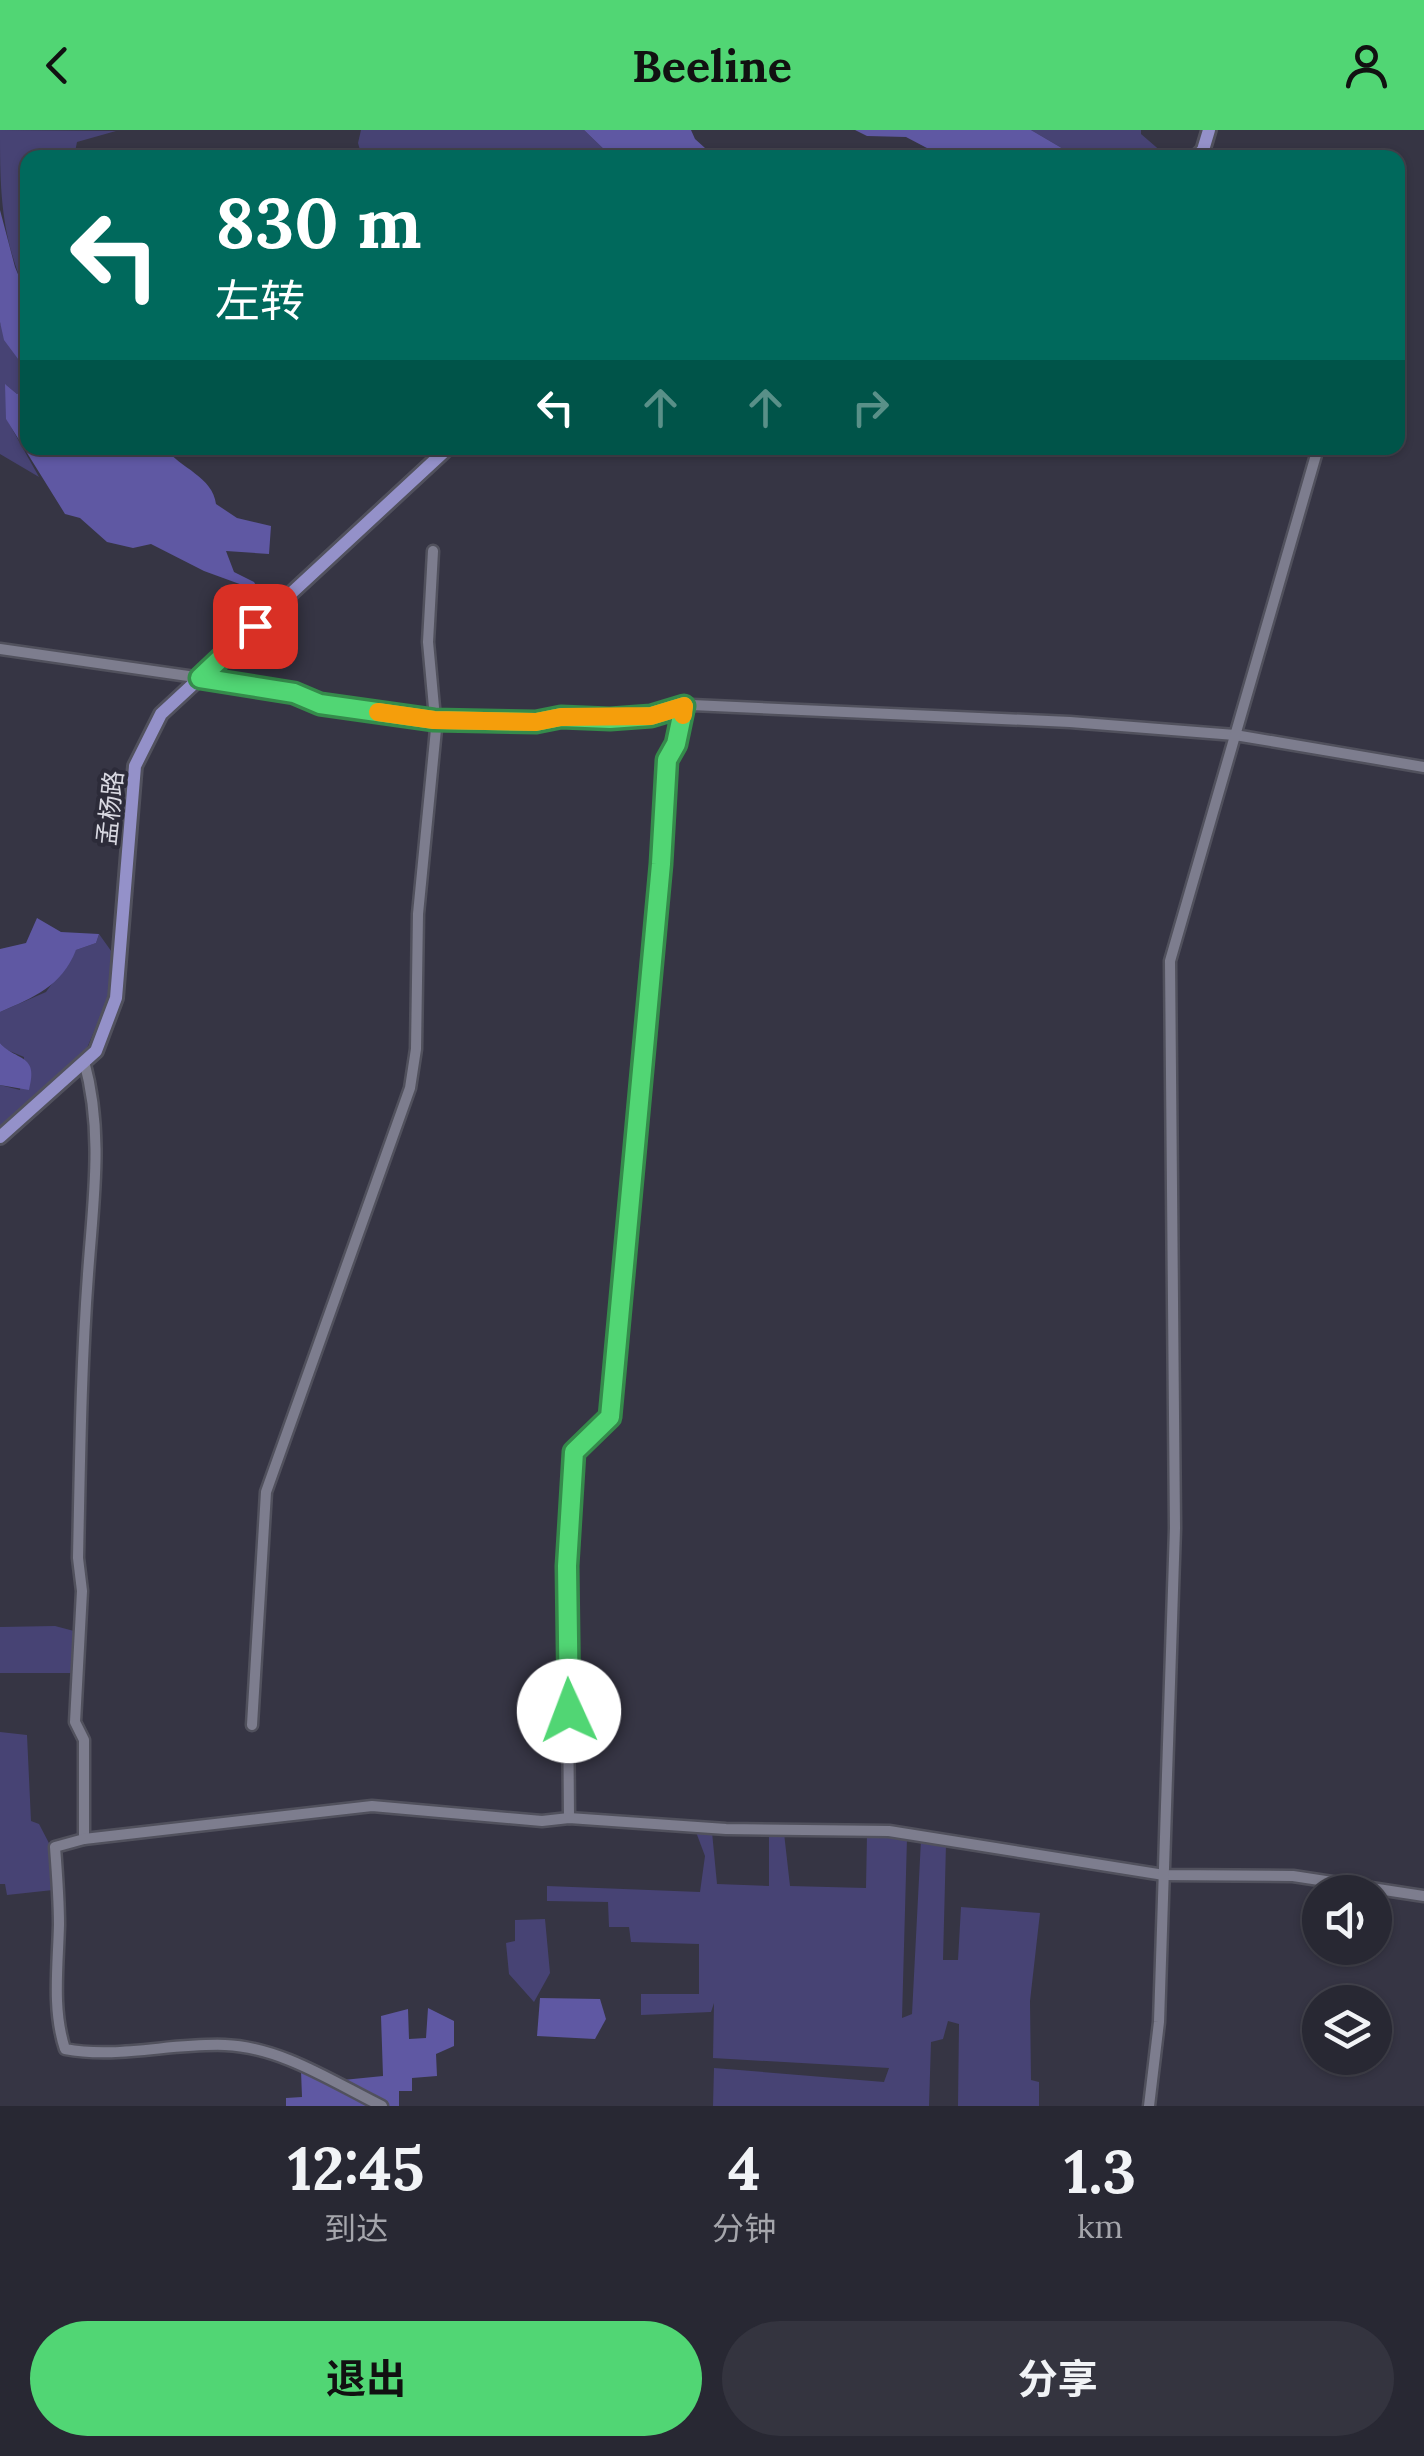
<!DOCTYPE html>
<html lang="zh">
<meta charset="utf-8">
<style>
body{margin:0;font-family:Lora,"Noto Sans SC",serif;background:#34343f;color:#f1f3f6;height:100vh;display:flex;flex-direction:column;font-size:38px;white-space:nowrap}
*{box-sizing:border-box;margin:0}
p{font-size:32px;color:#a5a6ac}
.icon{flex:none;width:55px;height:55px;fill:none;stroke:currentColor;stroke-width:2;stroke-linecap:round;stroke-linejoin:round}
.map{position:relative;height:1976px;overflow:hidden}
.panel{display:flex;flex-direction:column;background:#282833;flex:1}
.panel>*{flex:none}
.guide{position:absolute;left:20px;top:20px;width:1385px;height:305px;border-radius:20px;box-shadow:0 2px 8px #0004,0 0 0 2px #44444e;background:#00695c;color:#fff;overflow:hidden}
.buttons{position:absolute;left:1302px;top:1745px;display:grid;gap:20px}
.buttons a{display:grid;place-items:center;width:90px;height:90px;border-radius:50%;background:#282833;box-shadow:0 2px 8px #0004,0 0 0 2px #44444e;font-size:50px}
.pin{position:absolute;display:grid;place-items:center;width:85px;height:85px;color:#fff;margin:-42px;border-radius:20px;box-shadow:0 5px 15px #0006}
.me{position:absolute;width:110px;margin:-55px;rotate:358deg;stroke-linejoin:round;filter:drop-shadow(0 0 8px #0008)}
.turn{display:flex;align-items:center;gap:35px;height:210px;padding:0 30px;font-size:45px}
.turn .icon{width:130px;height:130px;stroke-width:2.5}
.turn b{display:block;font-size:70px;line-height:85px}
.lanes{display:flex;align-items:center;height:95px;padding:0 30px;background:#0003;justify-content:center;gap:50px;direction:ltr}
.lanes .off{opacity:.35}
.eta{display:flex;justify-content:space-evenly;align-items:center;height:170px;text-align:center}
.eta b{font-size:60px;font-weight:700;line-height:70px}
.action{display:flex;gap:20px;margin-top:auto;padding:20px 30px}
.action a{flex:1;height:115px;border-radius:60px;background:#51d674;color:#111;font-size:40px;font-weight:700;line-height:115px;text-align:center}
.action a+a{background:#34343f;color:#f1f3f6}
header{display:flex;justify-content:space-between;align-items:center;height:130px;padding:0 30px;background:#51d674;color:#111;font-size:45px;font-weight:700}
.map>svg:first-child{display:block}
</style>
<header><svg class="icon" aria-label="back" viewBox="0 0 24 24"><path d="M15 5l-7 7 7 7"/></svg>Beeline<svg class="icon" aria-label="person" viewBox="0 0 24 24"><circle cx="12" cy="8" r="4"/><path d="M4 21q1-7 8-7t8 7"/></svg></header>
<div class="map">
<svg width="1424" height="1976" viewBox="0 0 1424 1976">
<rect width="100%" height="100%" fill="#363544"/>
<g fill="#474374">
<path d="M0 0 116 1 77 12 74 27 28 28 27 166C1 105 0 65 0 0Z"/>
<path d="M361 0H584L612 27H362L358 13Z"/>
<path d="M1031 0H1141V4L1163 23 1161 27H1077Z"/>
<path d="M0 192C7 216 27 230 27 257L17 264 6 255V288L39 347 0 324Z"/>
<path d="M99 804 114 825 107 871 84 925 0 996V955L20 960 24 927 7 920 0 913V882L46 862 76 820 96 813Z"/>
<path d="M55 1496 74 1501 77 1543H0V1497Z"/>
<path d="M0 1602 27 1605 31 1691 39 1694 51 1717 53 1760 7 1765 5 1754H0Z"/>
<path d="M696 1702H712L717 1754 769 1756V1703H784L790 1756 866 1758 867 1704 907 1708 902 1888 912 1884 921 1710 946 1714 943 1830H958L961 1777 1040 1783 1030 1871 1031 1950 1039 1952V1976H958L959 1894 948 1891 943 1909 931 1912 929 1976H713L714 1938 884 1952 889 1938 713 1928 714 1873 711 1882 641 1885V1864H699V1814L631 1812 629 1797H609L608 1772 547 1771V1756L700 1762 705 1726Z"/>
<path d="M545 1789 550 1843 534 1872 509 1844 506 1813 515 1811V1790Z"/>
</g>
<g fill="#5f58a3">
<path d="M584 0H691L695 9 715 27H612Z"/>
<path d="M855 0H1031L1077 27H944L906 7 867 6Z"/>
<path d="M0 80 15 137 27 166V241L4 210 0 192Z"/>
<path d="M5 254 17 264 27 257 28 318H165C180 338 213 347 216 374L237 388 271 396 269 424 226 421 234 442 254 452 259 461 204 441 151 414 133 418 107 412 80 388 65 384 6 289Z"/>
<path d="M37 788 61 802 99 804 96 813 76 820C61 857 34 867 0 882V819L26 813Z"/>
<path d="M0 913C17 932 39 923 29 960L0 955Z"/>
<path d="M540 1868 600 1869 606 1889 595 1909 537 1906Z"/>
<path d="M428 1878 454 1891V1916L436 1924 437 1946 412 1948V1961H399V1976H379L333 1951 383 1946 381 1886 408 1879 409 1909 426 1908Z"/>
<path d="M301 1941 368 1976H286V1968L302 1967Z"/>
</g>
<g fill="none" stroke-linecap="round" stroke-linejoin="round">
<defs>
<g id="minor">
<path d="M0 519 202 548 294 563 319 574 435 589 536 592 561 587 610 589 651 585 692 575 1070 592 1235 605 1424 637"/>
<path d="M252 1595 266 1362 410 958 416 919 418 784 436 599 428 512 433 421"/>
<path d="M569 1688 567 1436 574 1322 610 1287 661 734 667 630 676 614 685 576 680 597"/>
<path d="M84 1709V1610L75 1592 82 1461 78 1428C80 1334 81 1238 88 1144 93 1072 104 1002 84 931"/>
<path d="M382 1976C333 1952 281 1917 225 1915 171 1913 117 1929 65 1919 52 1880 58 1836 59 1795 59 1770 57 1743 55 1717L84 1709 372 1676 542 1691 569 1688 726 1699 889 1701 1164 1745 1293 1746 1424 1766"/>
<path d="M1149 1976 1159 1892 1175 1398 1170 831 1318 318"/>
</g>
<g id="major">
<path d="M1195 28 1203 20 1209 0"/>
<path d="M0 1007 96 921 116 868 135 636 161 584 448 318"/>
</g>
</defs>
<use href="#minor" stroke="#51515d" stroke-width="15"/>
<use href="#major" stroke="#51515d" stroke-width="18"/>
<use href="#minor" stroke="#7d7d8e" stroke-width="10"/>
<use href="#major" stroke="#9491c9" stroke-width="12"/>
</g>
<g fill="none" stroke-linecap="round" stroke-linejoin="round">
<defs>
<path id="route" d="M255 496 200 548 294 563 320 574 434 590 536 592 561 587 610 589 651 586 684 576 676 614 667 630 661 734 610 1287 574 1322 567 1436 569 1581"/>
</defs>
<use href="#route" stroke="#358b4b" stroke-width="25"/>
<use href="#route" stroke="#51d674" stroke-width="18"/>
<path stroke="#f59e0b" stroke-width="18" d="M378 582 434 590 536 592 561 587 651 586 684 576 683 585"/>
</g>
<g text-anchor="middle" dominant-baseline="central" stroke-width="8" stroke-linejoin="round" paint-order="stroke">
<g font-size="25" fill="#d8d8e1" stroke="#2c2b39">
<text transform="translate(110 678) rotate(-84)">孟杨路</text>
</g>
</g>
</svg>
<div class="buttons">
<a><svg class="icon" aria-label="sound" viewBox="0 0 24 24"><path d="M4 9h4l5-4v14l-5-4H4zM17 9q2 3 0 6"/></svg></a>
<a><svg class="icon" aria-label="layers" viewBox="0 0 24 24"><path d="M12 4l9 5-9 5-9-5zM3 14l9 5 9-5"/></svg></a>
</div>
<div class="pin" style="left:255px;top:496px;background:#d93025"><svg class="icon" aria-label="arrive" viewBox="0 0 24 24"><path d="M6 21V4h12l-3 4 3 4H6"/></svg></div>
<svg class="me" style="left:569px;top:1581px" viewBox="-20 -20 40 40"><circle r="19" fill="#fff"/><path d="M0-13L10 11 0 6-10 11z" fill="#51d674"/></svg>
<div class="guide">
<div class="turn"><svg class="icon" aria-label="left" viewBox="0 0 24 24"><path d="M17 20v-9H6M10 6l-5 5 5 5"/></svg><div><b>830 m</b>左转</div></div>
<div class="lanes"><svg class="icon" aria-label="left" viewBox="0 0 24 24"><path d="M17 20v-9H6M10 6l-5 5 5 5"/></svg><svg class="icon off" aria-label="ahead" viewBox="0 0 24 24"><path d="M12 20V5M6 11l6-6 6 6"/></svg><svg class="icon off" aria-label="ahead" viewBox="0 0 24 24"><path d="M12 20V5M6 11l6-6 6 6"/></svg><svg class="icon off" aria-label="right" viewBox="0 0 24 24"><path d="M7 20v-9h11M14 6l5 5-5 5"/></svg></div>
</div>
</div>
<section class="panel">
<div class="eta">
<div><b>12:45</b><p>到达</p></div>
<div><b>4</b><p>分钟</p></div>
<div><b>1.3</b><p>km</p></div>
</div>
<div class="action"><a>退出</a><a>分享</a></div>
</section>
